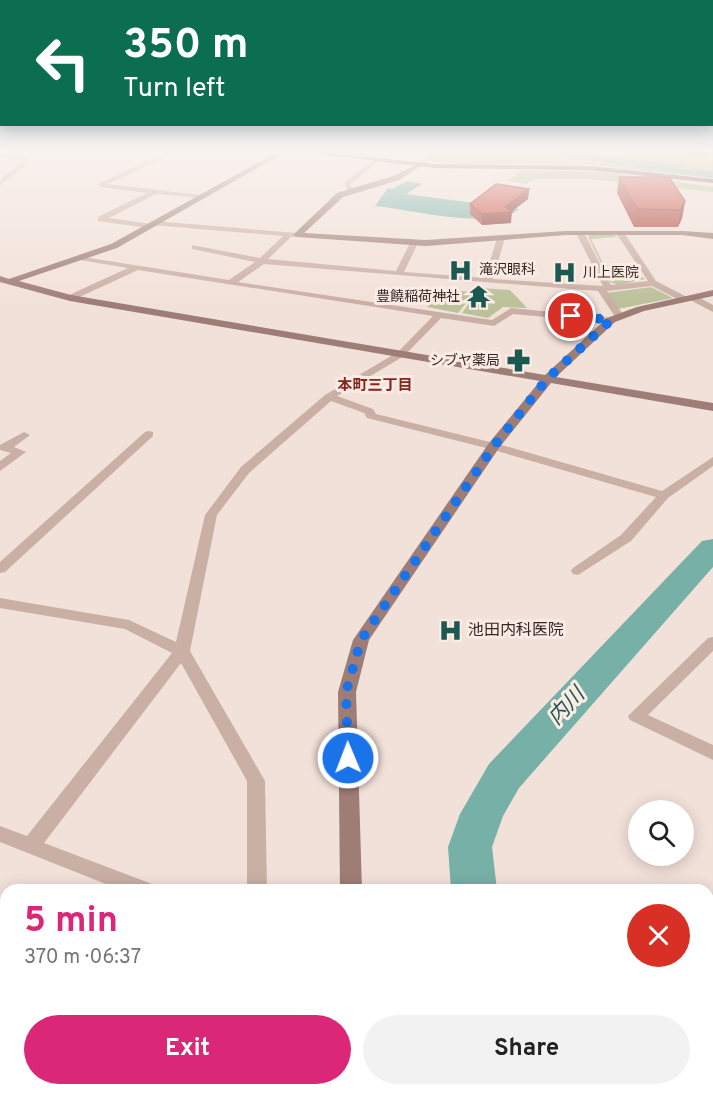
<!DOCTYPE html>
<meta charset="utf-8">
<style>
body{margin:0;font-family:Overpass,"Noto Sans JP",sans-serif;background:#f2f2f2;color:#222;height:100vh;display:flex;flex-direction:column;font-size:22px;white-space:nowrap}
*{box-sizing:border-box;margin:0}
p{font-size:20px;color:#767676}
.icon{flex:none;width:33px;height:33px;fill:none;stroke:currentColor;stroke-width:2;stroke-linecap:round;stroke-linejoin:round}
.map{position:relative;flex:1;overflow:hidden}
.sheet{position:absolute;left:0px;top:884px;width:714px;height:212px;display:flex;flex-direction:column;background:#fff;border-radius:18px 18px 0 0;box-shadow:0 3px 15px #0003}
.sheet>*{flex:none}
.banner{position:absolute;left:0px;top:0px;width:714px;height:126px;box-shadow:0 3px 15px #0003;background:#0b6e4f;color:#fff;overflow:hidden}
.fabs{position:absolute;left:628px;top:800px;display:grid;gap:12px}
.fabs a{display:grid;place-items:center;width:66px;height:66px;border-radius:50%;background:#fff;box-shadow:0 3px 15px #0003;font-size:30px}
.pin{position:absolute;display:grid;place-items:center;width:51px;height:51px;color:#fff;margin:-26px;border:3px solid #fff;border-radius:50%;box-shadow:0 2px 6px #0007}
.me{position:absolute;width:66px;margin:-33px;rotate:359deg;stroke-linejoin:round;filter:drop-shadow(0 0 4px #0008)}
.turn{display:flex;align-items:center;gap:21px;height:126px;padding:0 24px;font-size:27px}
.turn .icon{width:78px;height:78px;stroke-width:2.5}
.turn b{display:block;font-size:42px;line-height:51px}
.round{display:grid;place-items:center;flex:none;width:63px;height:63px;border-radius:32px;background:#f2f2f2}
.summary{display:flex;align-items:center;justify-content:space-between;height:102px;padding:0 24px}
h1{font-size:36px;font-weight:700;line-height:45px;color:#db2777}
.action{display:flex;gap:12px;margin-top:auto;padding:12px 24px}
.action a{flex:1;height:69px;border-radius:36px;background:#db2777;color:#fff;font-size:24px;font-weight:700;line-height:69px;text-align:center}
.action a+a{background:#f2f2f2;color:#222}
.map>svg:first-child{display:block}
</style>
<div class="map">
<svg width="713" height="1094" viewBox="0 0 713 1094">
<rect width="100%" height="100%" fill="#f2e1d9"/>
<g fill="#bbc199">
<path d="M446 150H713V178L581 164H462L430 161Z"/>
<path d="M522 170 604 172 713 187V192L589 179H536L526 184 508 181Z"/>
<path d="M590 235H613L618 237 591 239 610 278 632 280 631 276H640L645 279 619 285 610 282 588 237Z"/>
<path d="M651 287 673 298 618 309 606 293Z"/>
<path d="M480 288 510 290 527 308 503 307 488 318 462 313Z"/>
<path d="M444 290H445L475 292 458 313 427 307Z"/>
</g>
<g fill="#77b0a7">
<path d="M564 150H592L599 156 683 165 681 168 713 172V178L558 156Z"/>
<path d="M407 181 422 184 406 194 519 209C492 231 409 209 375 206L388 188 392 189Z"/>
</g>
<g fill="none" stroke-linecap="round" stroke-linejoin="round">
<g fill="#77b0a7" fill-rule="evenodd">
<path d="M713 539V567L519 788 503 816 492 847 497 890H451L448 847 460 814 489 764 702 541Z"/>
<path d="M519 1089H575L577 1094H521Z"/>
</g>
<g fill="#caafa5" fill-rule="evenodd">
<path d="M172 150H180L108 184 200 195 202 198 156 194 109 218 151 224 154 221 297 233H300V237H291L268 259 396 271 410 243 414 241 418 243 404 272 485 278 497 238 501 236 505 238 493 279 603 286 576 233 580 231 584 233 611 285 648 281 616 233 623 231 656 281 687 297V301H681L652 286 607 291 624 316 619 319 616 318 598 291 264 264 238 282 492 320 511 308 614 318V322L611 323 513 314 494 326 441 318 404 356 337 396 373 409 376 414 498 444 662 491 713 457V466L668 498 631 541 578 575 573 574 571 571 573 568 621 535 656 497 490 449 367 418 364 413 331 401 249 473 217 515 190 651 265 781 267 890H247V781L181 663 44 843 152 884 155 890H121L0 842V826L27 836 172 653 125 629 0 608V598L129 620 176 642 205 515 241 467 325 395 398 352 433 316 138 270 73 300H67V296L128 268 80 260 76 258 77 256 229 280 255 262 192 249V245L260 258 283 236 152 225 149 228 98 221V217L147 193 100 187 98 184Z"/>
<path d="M283 150H290L287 152Z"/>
<path d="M439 150H446L421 166H417V164Z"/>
<path d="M0 153 26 158 27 164 0 185V180L21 163V160L0 157Z"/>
<path d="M374 160 379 161 350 184 354 191 349 192 344 183Z"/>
<path d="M690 296H696L713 305V312L690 300Z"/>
<path d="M149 431 153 432V436L5 572 0 573V562L145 432Z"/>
<path d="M24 432 30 435 14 447 26 452 0 471V461L11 453 0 450V445Z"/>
<path d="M713 637V651L648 715 713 745V760L630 720 628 716 708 638Z"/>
<path d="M0 917 6 919V938L0 936Z"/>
<path d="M6 1089H32L30 1094H4Z"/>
<path d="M195 1089H219L217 1094H193Z"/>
</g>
<g fill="#9e7d76" fill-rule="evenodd">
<path d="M281 150H289L117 248 19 281 71 295 545 375 607 318 637 307 713 290V296L644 311 615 322 556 377 713 403V411L551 383 499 448 369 640 356 692 362 890H340L338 692 353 640 489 443 540 381 70 301 0 282V276L9 279 111 244Z"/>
<path d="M419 163 421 166 399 180 343 197 304 233 426 240 566 231H682L713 233V239L682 235H566L426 246 297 237 293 235 337 193 393 176Z"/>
<rect x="342" y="1089" width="26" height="5"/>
</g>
<path fill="#785c57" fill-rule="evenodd" d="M283 150H303L435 164 590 166 713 179V183L590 170 435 168Z"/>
</g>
<g fill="#ad3d36">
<path d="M661 150H708L705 157 671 154 672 152 661 151Z"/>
<path d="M619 177 685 201 682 218 678 227H634L617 193Z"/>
<path d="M529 189 528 199 511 212V223L482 225 470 214V204Z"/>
</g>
<g fill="#8d322c">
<path d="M529 189 528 199 511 212H512L511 223 482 225V214L505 207Z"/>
<path d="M685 201 682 218 678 227 681 210Z"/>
</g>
<g fill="#c9473f" stroke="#8d322c" stroke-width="1.5">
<path d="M619 177H669L685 201 681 210 637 209Z"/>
<path d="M496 184 529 189 505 207 512 212 482 214 470 204Z"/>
</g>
<linearGradient id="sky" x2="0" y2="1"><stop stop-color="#7bb2ce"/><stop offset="0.5" stop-color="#f9f2ee"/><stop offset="1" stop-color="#f9f2ee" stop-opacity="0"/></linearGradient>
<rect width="713" height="303" fill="url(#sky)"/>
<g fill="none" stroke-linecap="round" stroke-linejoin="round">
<path stroke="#1a73e8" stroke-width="10" stroke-dasharray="0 18" d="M348 758 346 692 361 640 494 446 547 379 611 320 571 316"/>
</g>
<defs>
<symbol id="hospital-bare" viewBox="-9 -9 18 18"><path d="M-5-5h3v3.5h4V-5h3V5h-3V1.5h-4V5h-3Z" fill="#1b5851" stroke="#faece5" stroke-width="2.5" paint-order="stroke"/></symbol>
<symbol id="temple-bare" viewBox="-9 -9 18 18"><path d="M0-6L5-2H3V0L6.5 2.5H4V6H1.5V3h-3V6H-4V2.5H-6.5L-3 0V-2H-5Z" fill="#1b5851" stroke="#faece5" stroke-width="2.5" paint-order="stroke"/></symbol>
<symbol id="pharmacy-bare" viewBox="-9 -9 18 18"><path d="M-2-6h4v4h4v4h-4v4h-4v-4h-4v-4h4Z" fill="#1b5851" stroke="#faece5" stroke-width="2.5" paint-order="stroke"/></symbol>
</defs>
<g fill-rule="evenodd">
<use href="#hospital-bare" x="444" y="254" width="33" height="33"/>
<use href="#hospital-bare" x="548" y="256" width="33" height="33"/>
<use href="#temple-bare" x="462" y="280" width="33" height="33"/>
<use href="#pharmacy-bare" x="502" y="344" width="33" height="33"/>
<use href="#hospital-bare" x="434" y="614" width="33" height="33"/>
</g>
<g text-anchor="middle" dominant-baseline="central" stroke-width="6" stroke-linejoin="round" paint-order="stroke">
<g font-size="14" fill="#362826" stroke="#faece5" text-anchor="start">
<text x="479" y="270">滝沢眼科</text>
<text x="583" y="273">川上医院</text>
<text x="460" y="297" text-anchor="end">豊饒稲荷神社</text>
<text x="500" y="361" text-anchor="end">シブヤ薬局</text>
</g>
<g font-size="15" font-weight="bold" fill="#87221d" stroke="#faece5">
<text x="375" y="386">本町三丁目</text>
</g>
<g font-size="16" fill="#362826" stroke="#faece5" text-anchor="start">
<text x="468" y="631">池田内科医院</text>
</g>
<g font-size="21" font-style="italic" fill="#1b5851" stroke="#faece5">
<text transform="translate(567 707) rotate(-47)">内川</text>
</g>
</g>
</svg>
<div class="fabs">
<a><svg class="icon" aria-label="search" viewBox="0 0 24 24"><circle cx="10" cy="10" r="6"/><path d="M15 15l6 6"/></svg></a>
</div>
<div class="pin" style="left:571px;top:316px;background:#d93025"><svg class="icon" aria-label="arrive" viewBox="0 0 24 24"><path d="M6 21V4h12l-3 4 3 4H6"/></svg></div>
<svg class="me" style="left:348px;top:758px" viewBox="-20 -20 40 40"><circle r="17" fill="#1a73e8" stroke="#fff" stroke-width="3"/><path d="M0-11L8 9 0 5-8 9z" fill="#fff"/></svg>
<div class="banner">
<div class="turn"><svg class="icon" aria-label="left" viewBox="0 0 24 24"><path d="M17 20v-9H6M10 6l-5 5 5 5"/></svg><div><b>350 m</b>Turn left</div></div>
</div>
<section class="sheet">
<div class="summary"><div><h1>5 min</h1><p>370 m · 06:37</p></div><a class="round" style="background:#d93025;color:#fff"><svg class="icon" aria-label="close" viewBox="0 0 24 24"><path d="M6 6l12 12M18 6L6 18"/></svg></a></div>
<div class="action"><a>Exit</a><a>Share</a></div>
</section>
</div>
